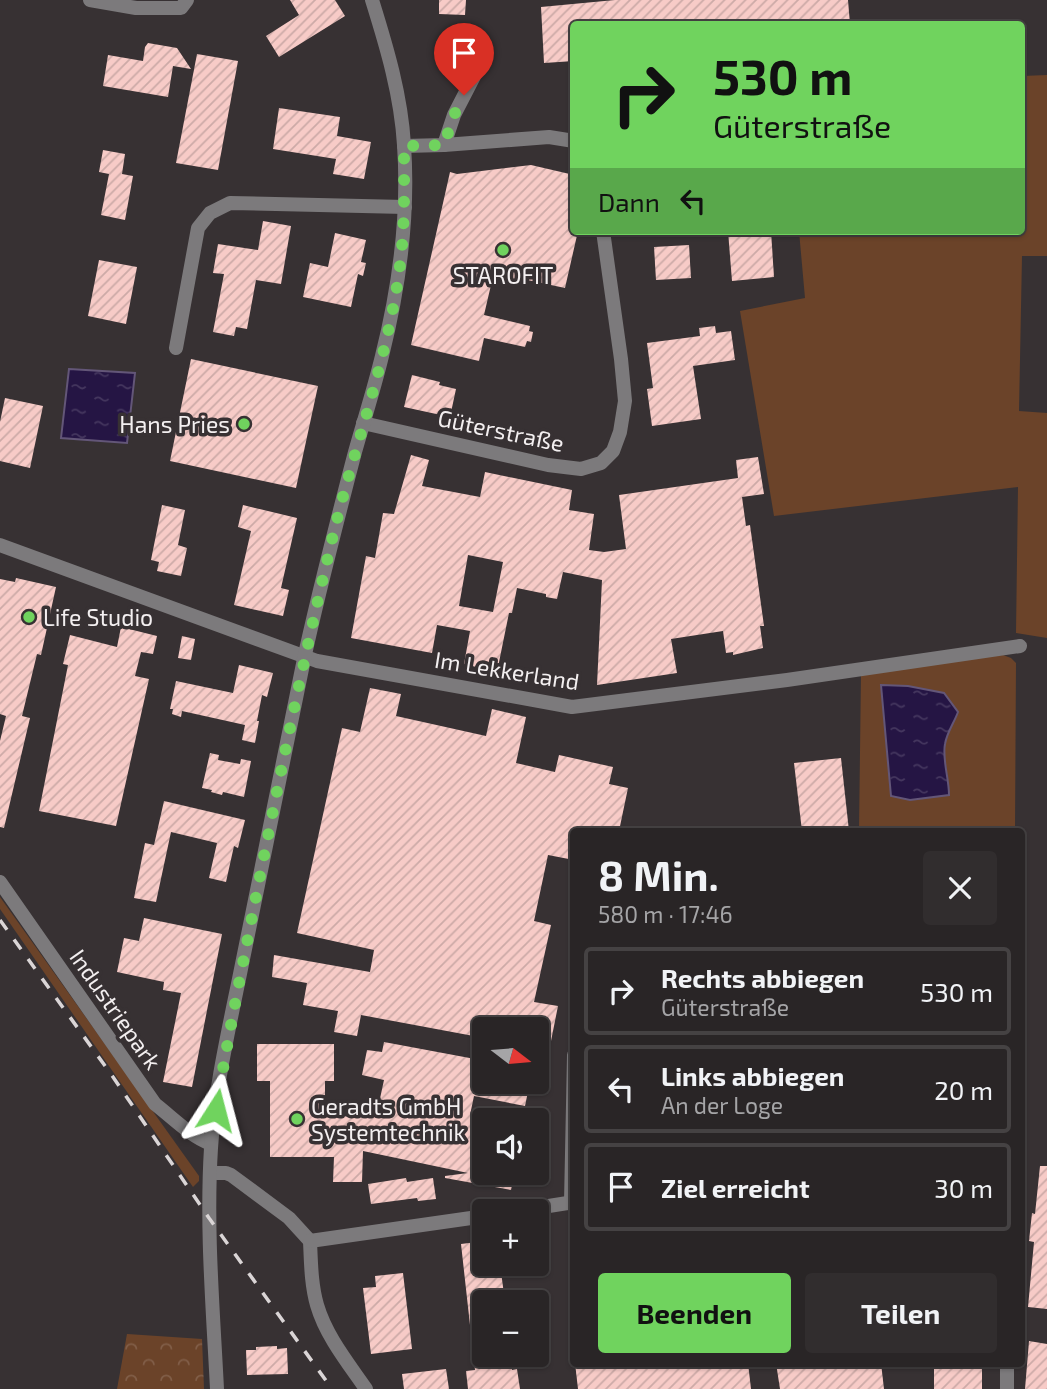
<!DOCTYPE html>
<html lang="de">
<meta charset="utf-8">
<style>
body{margin:0;font-family:"Exo 2",sans-serif;background:#312d2e;color:#f1f3f6;height:100vh;display:flex;flex-direction:column;font-size:26px;white-space:nowrap}
*{box-sizing:border-box;margin:0}
p{font-size:23px;color:#a5a5a7}
.icon{flex:none;width:38px;height:38px;fill:none;stroke:currentColor;stroke-width:2;stroke-linecap:round;stroke-linejoin:round}
.map{position:relative;flex:1;overflow:hidden}
.sheet{position:absolute;left:570px;top:828px;width:455px;height:539px;display:flex;flex-direction:column;background:#292526;border-radius:7px;box-shadow:0 2px 5px #0004,0 0 0 2px #454243}
.sheet>*{flex:none}
.hud{position:absolute;left:570px;top:21px;width:455px;height:214px;border-radius:7px;box-shadow:0 2px 5px #0004,0 0 0 2px #454243;background:#70d35e;color:#111;overflow:hidden}
.needle{width:46px;rotate:106deg}
.buttons{position:absolute;left:472px;top:1017px;display:grid;gap:14px}
.buttons a{display:grid;place-items:center;width:77px;height:77px;border-radius:7px;background:#292526;box-shadow:0 2px 5px #0004,0 0 0 2px #454243;font-size:35px}
.pin{position:absolute;display:grid;place-items:center;width:60px;height:60px;color:#fff;margin:-72px -30px;border-radius:50% 50% 50% 0;rotate:-45deg;box-shadow:0 0 7px #0007}
.pin .icon{rotate:45deg}
.me{position:absolute;width:77px;margin:-38px;rotate:9deg;stroke-linejoin:round;filter:drop-shadow(0 0 5px #0008)}
.turn{display:flex;align-items:center;gap:24px;height:147px;padding:0 28px;font-size:32px}
.turn .icon{width:91px;height:91px;stroke-width:2.5}
.turn b{display:block;font-size:49px;line-height:60px}
.then{display:flex;align-items:center;height:66px;padding:0 28px;background:#0003;gap:14px;font-size:26px}
.round{display:grid;place-items:center;flex:none;width:74px;height:74px;border-radius:7px;background:#312d2e}
.head{display:flex;align-items:center;justify-content:space-between;height:119px;padding:0 28px}
h1{font-size:42px;font-weight:700;line-height:52px}
.primary-button{display:flex;gap:14px;margin-top:auto;padding:14px 28px}
.primary-button a{flex:1;height:80px;border-radius:7px;background:#70d35e;color:#111;font-size:28px;font-weight:700;line-height:80px;text-align:center}
.primary-button a+a{background:#312d2e;color:#f1f3f6}
ul{padding:0;list-style:none}
li{display:flex;align-items:center;gap:21px;height:88px;margin:0 14px 10px;padding:0 14px;border:4px solid #454243;border-radius:7px}
li div{flex:1}
li b{display:block;font-size:26px}
li em{font-style:normal}
.map>svg:first-child{display:block}
</style>
<div class="map">
<svg width="1047" height="1389" viewBox="0 0 1047 1389">
<defs>
<pattern id="forest-crowns" width="20" height="18" patternUnits="userSpaceOnUse" patternTransform="scale(1.75)"><rect width="20" height="18" fill="#6b4329"/><path d="M2 6a3 3 0 1 1 6 0M12 15a3 3 0 1 1 6 0" fill="none" stroke="#815e48"/></pattern>
<pattern id="water-ripples" width="26" height="14" patternUnits="userSpaceOnUse" patternTransform="scale(1.75)"><rect width="26" height="14" fill="#251544"/><path d="M2 4q2-2 4 0t4 0M15 11q2-2 4 0t4 0" fill="none" stroke="#45375f"/></pattern>
<pattern id="building-hatch" width="6" height="6" patternUnits="userSpaceOnUse" patternTransform="scale(1.75)"><rect width="6" height="6" fill="#f7cbc7"/><path d="M-1 1l2-2M0 6l6-6M5 7l2-2" fill="none" stroke="#ccaaa7"/></pattern>
</defs>
<rect width="100%" height="100%" fill="#373133"/>
<g fill="#6b4329" fill-rule="evenodd">
<path d="M1047 75V256H1022L1019 411 1047 413V638L1016 633 1018 487 774 516 740 311 805 298 799 231H1022V76Z"/>
<path d="M1003 655 1011 658 1016 663 1015 831H859L861 673ZM908 686 944 693C970 725 944 721 944 749 945 764 949 779 949 794L932 796H891L889 769 891 687Z"/>
<path d="M0 897 199 1176V1181L193 1187 0 909Z"/>
</g>
<path fill="url(#forest-crowns)" d="M127 1334 202 1339 204 1389H117Z"/>
<g fill="url(#water-ripples)" stroke="#635678" stroke-width="2">
<path d="M69 369 135 373 127 443 61 438Z"/>
<path d="M881 685 908 686 944 693 958 712C954 723 947 732 945 744 942 759 949 778 949 795L910 800 891 796Z"/>
</g>
<g fill="url(#building-hatch)" fill-rule="evenodd">
<path d="M290 0H335L345 16 279 57 266 36 299 15Z"/>
<path d="M439 0H466L465 15 439 14Z"/>
<path d="M615 0H848L850 24H574V61L544 63 541 7Z"/>
<path d="M148 43 177 48 191 69 173 66 168 97 103 86 108 55 143 61 145 47Z"/>
<path d="M197 54 238 61 218 170 176 163Z"/>
<path d="M279 108 340 117 337 136 371 142 364 179 333 174 336 159 273 149Z"/>
<path d="M103 150 125 154 122 174 133 176 125 220 101 215 109 174 99 172Z"/>
<path d="M531 165 574 175V231H578L565 288 518 278 491 285 484 315 530 326 529 331 533 332 531 342 527 341 525 347 484 338 479 361 411 345 450 172 457 174Z"/>
<path d="M263 221 291 226 281 284 256 280 247 329 236 327 234 336 213 332 224 274 213 273 218 244 258 250Z"/>
<path d="M728 231H771L774 277 732 281Z"/>
<path d="M335 233 366 240 361 262 366 263 363 276 358 274 351 307 303 297 310 263 328 267Z"/>
<path d="M689 245 691 278 656 280 654 247Z"/>
<path d="M99 260 137 267 126 324 88 316Z"/>
<path d="M715 326 716 333 731 331 735 360 693 366 701 419 652 426 647 389 653 388 647 343 700 336 699 328Z"/>
<path d="M191 359 318 386 296 488 170 461Z"/>
<path d="M412 375 440 382 439 385 456 389 450 417 404 407Z"/>
<path d="M5 398 43 406 30 468 0 461V422Z"/>
<path d="M411 455 429 460 422 486 480 497 485 472 572 490 569 510 594 514 589 550 604 552 626 549 619 495 738 478 736 460 758 457 764 494 742 497 746 526 750 525 764 626H760L763 648 733 655V652L726 653 723 631 671 639 677 673 597 685 602 580 563 572 557 599 546 597V594L517 588 512 613H509L497 672 464 664 470 631 437 625 432 653 351 638 366 556 375 558 383 513 394 514ZM468 555 503 562 493 612 459 606Z"/>
<path d="M162 505 185 510 178 545 187 548 181 576 157 571 159 562 151 560Z"/>
<path d="M243 505 297 518 281 588 289 590 283 616 234 605 251 531 238 527Z"/>
<path d="M16 578 56 587 41 655 37 654 22 716 30 718 4 828 0 827V741L6 716 0 714V579L15 582Z"/>
<path d="M121 627 157 636 153 654 141 652 135 676 149 679 116 826 39 811 68 665 63 664 70 635 117 647Z"/>
<path d="M182 636 195 639 191 660 178 658Z"/>
<path d="M239 665 273 673 267 697 262 695 257 721H259L255 743 242 740 245 725 182 711 181 717 172 714 173 709H170L176 681 233 693Z"/>
<path d="M370 688 401 694 396 716 486 736 492 709 526 717 516 763 555 772 559 755 613 767 609 784 628 788 619 831H574V860L548 855 534 921 551 925 534 1002 558 1006 548 1056 537 1054V1029H485V1082H530L525 1106 474 1096 470 1115 485 1118V1172H515L511 1190 445 1178V1176L468 1173 363 1151 362 1182H333L334 1157H270V1081H257V1044H334V1081H325V1116L376 1117 384 1080 362 1075 367 1050 382 1052 384 1042 475 1059 479 1037 361 1015 357 1036 334 1032 338 1011 303 1005 307 983 272 977 274 955 370 972 374 950 297 933 342 728 360 732Z"/>
<path d="M210 753 219 755 218 760 240 764 241 759 251 761 244 797 223 792 222 795 211 792 212 790 202 788Z"/>
<path d="M841 758 849 831H802L794 763Z"/>
<path d="M164 801 245 820 238 848 234 846 226 882 209 878 217 843 171 832 156 902 134 898 145 843 154 845Z"/>
<path d="M144 918 222 934 192 1087 163 1082 181 993 163 990 164 982 117 972 124 938 139 941Z"/>
<path d="M1040 1166H1047V1309L1028 1307 1034 1242 1029 1241 1032 1213 1035 1214Z"/>
<path d="M406 1178 407 1182 433 1178 436 1199 418 1201 417 1198 371 1204 368 1184Z"/>
<path d="M485 1241V1264H500L505 1302H485V1354H510L512 1370 517 1369 520 1389H468L466 1371 475 1370 461 1244Z"/>
<path d="M403 1273 412 1349 371 1354 363 1288 376 1287 375 1276Z"/>
<path d="M1029 1341 1047 1344V1389H1025Z"/>
<path d="M277 1346V1349L287 1348 288 1374 247 1375 246 1350H256V1347Z"/>
<path d="M575 1363H748L751 1389H578Z"/>
<path d="M776 1363H881L884 1389H780Z"/>
<rect x="934" y="1363" width="48" height="26"/>
<path d="M446 1369 449 1389H404L402 1374Z"/>
</g>
<g fill="none" stroke-linecap="round" stroke-linejoin="round">
<g stroke="#7c7a7c" stroke-width="14">
<path d="M90 0 136 8H181L187 0"/>
<path d="M444 145 454 115 485 55"/>
<path d="M404 146 444 145 549 137 574 141"/>
<path d="M176 348 198 228 210 213 230 203 405 207"/>
<path d="M363 423 548 465 581 469 601 463 613 451 620 432 625 401 621 359 603 231"/>
<path d="M0 545 317 661 572 707 787 680 1020 646"/>
<path d="M0 882 155 1104C173 1118 190 1136 211 1144"/>
<path d="M210 1173H226L231 1175 289 1218 310 1241C311 1262 311 1284 317 1305 326 1336 348 1363 366 1389"/>
<path d="M571 1203 574 1055"/>
<path d="M517 1211 574 1202"/>
<path d="M310 1241 485 1216"/>
<path d="M1007 1389V1363"/>
</g>
<path stroke="#7c7a7c" stroke-width="14" d="M217 1389C213 1309 206 1228 211 1148 215 1085 231 1020 243 959 263 859 283 759 304 659 319 590 337 521 355 452 364 420 374 389 382 356 399 288 409 216 404 145 401 95 387 48 372 0"/>
<path stroke="#dad5d6" stroke-width="3.5" stroke-dasharray="12 12" stroke-linecap="butt" d="M0 920 113 1077 209 1218 332 1389"/>
</g>
<g fill="none" stroke-linecap="round" stroke-linejoin="round">
<path stroke="#70d35e" stroke-width="12" stroke-dasharray="0 21.6" d="M216 1110C227 1043 240 978 253 912 277 789 302 666 331 544 353 449 390 355 401 257 405 220 404 183 404 146L444 145 454 115 464 95"/>
</g>
<g fill="#70d35e" stroke="#373133" stroke-width="2.5">
<circle cx="503" cy="250" r="7"/>
<circle cx="244" cy="424" r="7"/>
<circle cx="29" cy="617" r="7"/>
<circle cx="297" cy="1119" r="7"/>
</g>
<g text-anchor="middle" dominant-baseline="central" stroke-width="7" stroke-linejoin="round" paint-order="stroke">
<g font-size="23" fill="#f3eff0" stroke="#373133" text-anchor="start">
<text x="503" y="275" text-anchor="middle">STAROFIT</text>
<text x="230" y="424" text-anchor="end">Hans Pries</text>
<text x="43" y="617">Life Studio</text>
<text x="311" y="1106">Geradts GmbH<tspan x="311" dy="26">Systemtechnik</tspan></text>
</g>
<g font-size="23" fill="#f3eff0" stroke="#373133">
<text transform="translate(501 430) rotate(12)">Güterstraße</text>
<text transform="translate(507 670) rotate(9)">Im Lekkerland</text>
<text transform="translate(116 1009) rotate(55)">Industriepark</text>
</g>
</g>
</svg>
<div class="buttons">
<a><svg class="needle" viewBox="-14 -14 28 28"><path d="M0-13l5 13h-10z" fill="#e53935"/><path d="M0 13l5-13h-10z" fill="#a5a5a7"/></svg></a>
<a><svg class="icon" aria-label="sound" viewBox="0 0 24 24"><path d="M4 9h4l5-4v14l-5-4H4zM17 9q2 3 0 6"/></svg></a>
<a>+</a>
<a>−</a>
</div>
<div class="pin" style="left:464px;top:95px;background:#d93025"><svg class="icon" aria-label="arrive" viewBox="0 0 24 24"><path d="M6 21V4h12l-3 4 3 4H6"/></svg></div>
<svg class="me" style="left:216px;top:1110px" viewBox="-20 -20 40 40"><path d="M0-17L14 15 0 8-14 15z" fill="#70d35e" stroke="#fff" stroke-width="4"/></svg>
<div class="hud">
<div class="turn"><svg class="icon" aria-label="right" viewBox="0 0 24 24"><path d="M7 20v-9h11M14 6l5 5-5 5"/></svg><div><b>530 m</b>Güterstraße</div></div>
<div class="then">Dann<svg class="icon" aria-label="left" viewBox="0 0 24 24"><path d="M17 20v-9H6M10 6l-5 5 5 5"/></svg></div>
</div>
<section class="sheet">
<div class="head"><div><h1>8 Min.</h1><p>580 m · 17:46</p></div><a class="round"><svg class="icon" aria-label="close" viewBox="0 0 24 24"><path d="M6 6l12 12M18 6L6 18"/></svg></a></div>
<ul>
<li><svg class="icon" aria-label="right" viewBox="0 0 24 24"><path d="M7 20v-9h11M14 6l5 5-5 5"/></svg><div><b>Rechts abbiegen</b><p>Güterstraße</p></div><em>530 m</em></li>
<li><svg class="icon" aria-label="left" viewBox="0 0 24 24"><path d="M17 20v-9H6M10 6l-5 5 5 5"/></svg><div><b>Links abbiegen</b><p>An der Loge</p></div><em>20 m</em></li>
<li><svg class="icon" aria-label="arrive" viewBox="0 0 24 24"><path d="M6 21V4h12l-3 4 3 4H6"/></svg><div><b>Ziel erreicht</b></div><em>30 m</em></li>
</ul>
<div class="primary-button"><a>Beenden</a><a>Teilen</a></div>
</section>
</div>
